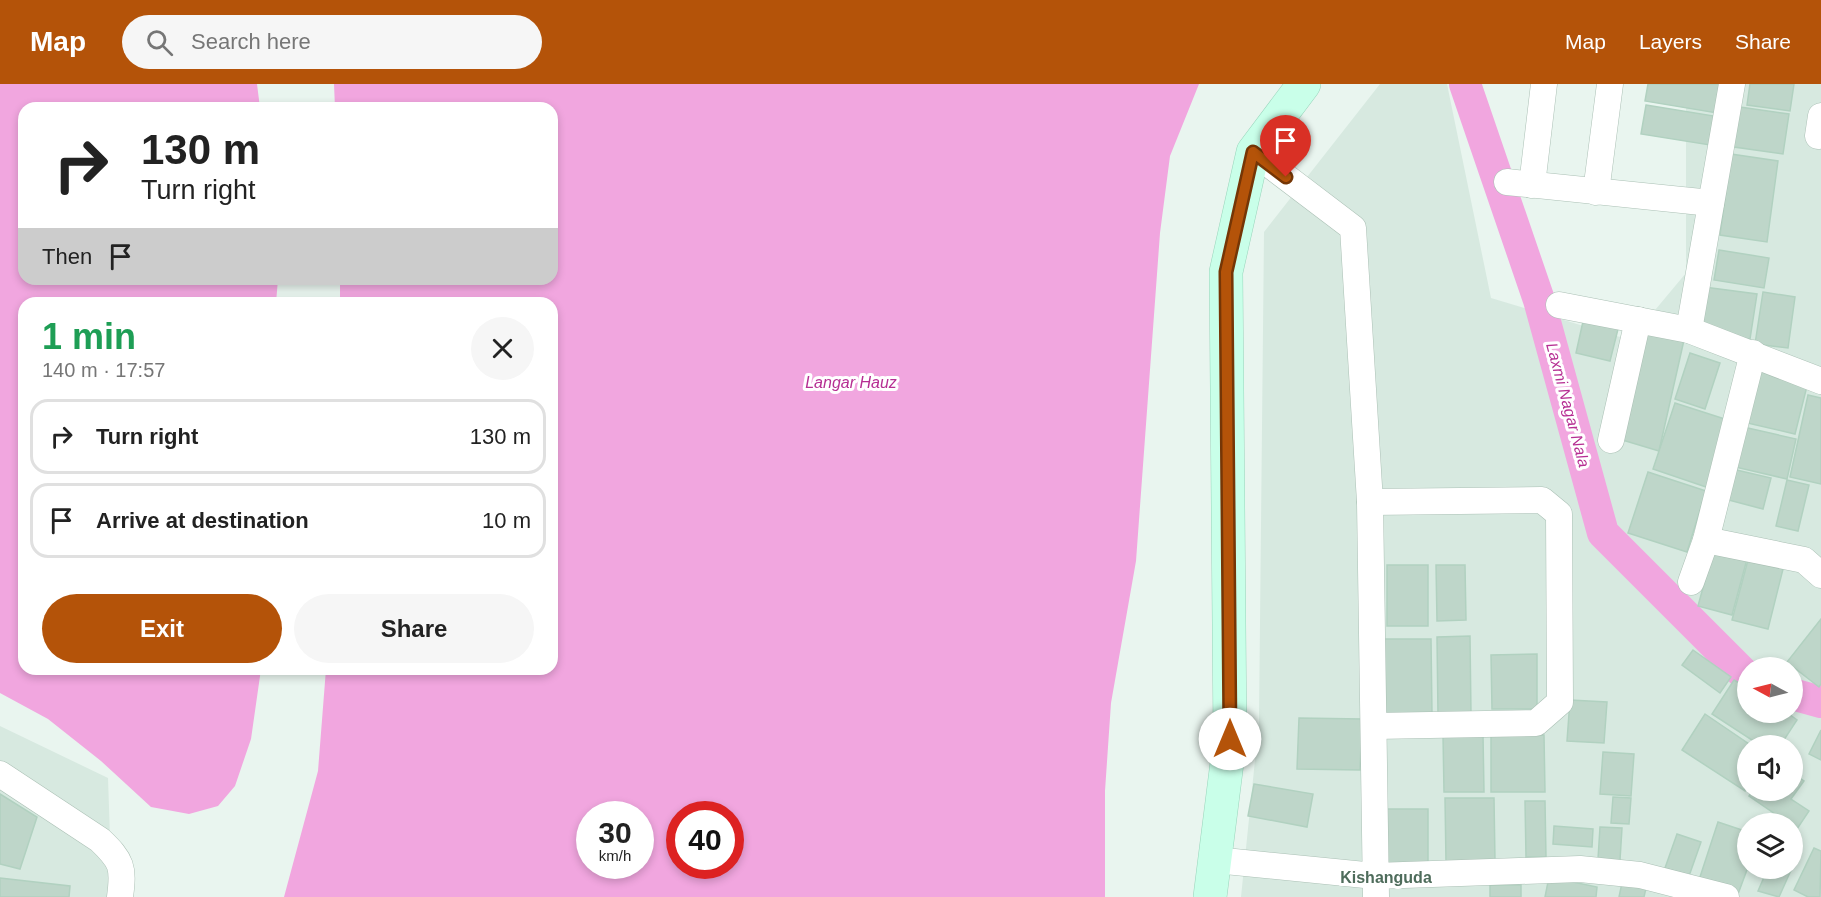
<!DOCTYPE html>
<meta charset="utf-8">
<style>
body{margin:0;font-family:Helvetica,sans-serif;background:#f6f6f6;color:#222;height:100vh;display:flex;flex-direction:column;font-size:22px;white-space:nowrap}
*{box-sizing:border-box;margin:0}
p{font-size:20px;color:#767676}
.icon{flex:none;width:33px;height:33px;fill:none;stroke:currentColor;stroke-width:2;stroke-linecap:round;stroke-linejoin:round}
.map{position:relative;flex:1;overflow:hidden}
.sheet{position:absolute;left:18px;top:213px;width:540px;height:378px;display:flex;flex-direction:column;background:#fff;border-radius:18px;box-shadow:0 3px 9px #0003}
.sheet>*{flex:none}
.banner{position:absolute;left:18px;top:18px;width:540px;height:183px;border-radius:18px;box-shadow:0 3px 9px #0003;background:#fff;color:#222;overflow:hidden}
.needle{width:39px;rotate:277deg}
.fabs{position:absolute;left:1737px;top:573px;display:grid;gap:12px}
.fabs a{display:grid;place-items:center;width:66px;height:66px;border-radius:50%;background:#fff;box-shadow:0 3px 9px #0003;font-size:30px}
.speed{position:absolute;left:576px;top:717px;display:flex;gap:12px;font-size:30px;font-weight:700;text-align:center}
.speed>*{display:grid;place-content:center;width:78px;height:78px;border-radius:50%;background:#fff;box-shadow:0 3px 9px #0003;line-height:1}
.speed small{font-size:15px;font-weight:400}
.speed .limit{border:9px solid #d22;background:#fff;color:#111}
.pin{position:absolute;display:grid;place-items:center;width:51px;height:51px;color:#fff;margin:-62px -26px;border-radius:50% 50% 50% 0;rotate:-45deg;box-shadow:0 0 6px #0007}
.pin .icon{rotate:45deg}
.me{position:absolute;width:66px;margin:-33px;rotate:0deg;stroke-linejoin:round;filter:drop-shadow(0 0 4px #0008)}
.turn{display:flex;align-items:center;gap:21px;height:126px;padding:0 24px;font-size:27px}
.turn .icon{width:78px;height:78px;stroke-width:2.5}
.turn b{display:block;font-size:42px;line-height:51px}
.then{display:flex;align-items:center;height:57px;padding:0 24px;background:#0003;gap:12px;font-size:22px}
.round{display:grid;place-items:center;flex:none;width:63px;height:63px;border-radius:32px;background:#f6f6f6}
.headline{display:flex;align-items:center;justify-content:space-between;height:102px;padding:0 24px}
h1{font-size:36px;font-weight:600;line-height:45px;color:#1e9e55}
.button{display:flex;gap:12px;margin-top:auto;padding:12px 24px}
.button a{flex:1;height:69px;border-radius:36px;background:#b45309;color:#fff;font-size:24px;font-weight:600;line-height:69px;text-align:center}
.button a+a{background:#f6f6f6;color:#222}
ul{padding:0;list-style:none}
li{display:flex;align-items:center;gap:18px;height:75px;margin:0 12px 9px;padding:0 12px;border:3px solid #e0e0e0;border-radius:18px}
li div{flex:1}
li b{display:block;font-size:22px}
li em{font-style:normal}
header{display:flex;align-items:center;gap:36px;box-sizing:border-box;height:84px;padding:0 30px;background:#b45309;color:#fff}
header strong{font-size:28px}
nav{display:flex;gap:33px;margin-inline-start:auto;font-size:21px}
.search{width:420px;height:54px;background:#f6f6f6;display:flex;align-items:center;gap:15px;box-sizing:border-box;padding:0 21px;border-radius:33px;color:#767676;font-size:22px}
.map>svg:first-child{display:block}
</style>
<header>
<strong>Map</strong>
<div class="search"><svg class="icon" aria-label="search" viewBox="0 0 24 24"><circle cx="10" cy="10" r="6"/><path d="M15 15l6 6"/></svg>Search here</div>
<nav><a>Map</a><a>Layers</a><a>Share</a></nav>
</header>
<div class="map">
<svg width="1821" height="813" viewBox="0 0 1821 813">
<rect width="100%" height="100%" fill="#e9f5ef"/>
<g fill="#d7e9e0" fill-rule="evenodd">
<path d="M1380 0H1447L1491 214 1630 256 1686 189V0H1821V813H1241L1259 637 1264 148ZM1748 584H1792V628H1748ZM1748 662H1792V706H1748ZM1748 740H1792V784H1748Z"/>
<path d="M0 642 108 694 112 813H0Z"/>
</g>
<g fill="#f1a6df" fill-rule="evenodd">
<path d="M0 0H257L260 24H24V195H278L276 219H24V585H261L251 655 235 702 218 722 189 730 151 723 101 677 48 635 0 609Z"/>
<path d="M334 0H1199L1170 72 1160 149 1136 477 1111 619 1105 707V813H284L318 687 326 585H552V219H340V195H552V24H335ZM590 730H640V782H590ZM680 730H730V782H680Z"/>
</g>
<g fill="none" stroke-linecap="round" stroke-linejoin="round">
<g stroke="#f1a6df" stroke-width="32">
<path d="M1465 0 1539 216 1603 449 1748 594"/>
<path d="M1792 610 1821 618"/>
</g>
</g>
<g fill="#bed6c9" stroke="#b1d1c0" stroke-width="1.5">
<path d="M1648 0H1722L1717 29 1645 17Z"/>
<path d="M1750 0H1794L1790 27 1747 21Z"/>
<path d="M1646 21 1714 32 1710 61 1641 50Z"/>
<path d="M1733 22 1789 30 1783 70 1727 62Z"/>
<path d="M1731 70 1778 77 1767 158 1720 151Z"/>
<path d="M1719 166 1769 174 1764 204 1714 196Z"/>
<path d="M1704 203 1757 210 1750 255 1698 247Z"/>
<path d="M1763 208 1795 213 1788 264 1755 260Z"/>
<path d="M1584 233 1619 241 1610 277 1576 269Z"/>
<path d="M1646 248 1684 256 1659 367 1619 355Z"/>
<path d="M1690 269 1720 279 1705 325 1675 315Z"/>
<path d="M1756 285 1808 298 1795 350 1743 338Z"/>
<path d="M1808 311 1821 314V400L1790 393Z"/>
<path d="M1675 319 1731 337 1709 404 1653 385Z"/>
<path d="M1739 342 1796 355 1787 395 1731 382Z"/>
<path d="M1728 384 1771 394 1763 425 1721 414Z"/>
<path d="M1648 388 1706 407 1687 468 1628 449Z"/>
<path d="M1787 396 1809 401 1798 447 1776 442Z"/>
<path d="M1713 467 1747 475 1732 531 1698 522Z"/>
<path d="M1748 476 1783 485 1768 545 1732 536Z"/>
<rect x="1387" y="481" width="41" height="61"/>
<path d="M1436 481H1465L1466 536 1437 537Z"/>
<path d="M1821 535V600L1819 603 1787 578Z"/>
<path d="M1470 552 1471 631H1438L1437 553Z"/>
<path d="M1384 555H1431L1432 630 1384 631Z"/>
<path d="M1693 566 1731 593 1720 609 1682 581Z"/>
<path d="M1537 570V625H1492L1491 571Z"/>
<path d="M1734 596 1748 604V628H1786L1797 636 1780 662H1761L1712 630Z"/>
<path d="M1570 616 1607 618 1604 659 1567 657Z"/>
<path d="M1705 630 1752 662H1748L1745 707 1682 666Z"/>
<path d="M1299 634 1362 635 1360 686 1297 685Z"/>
<path d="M1821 646V676L1809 670Z"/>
<path d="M1443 651H1483L1484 708H1444Z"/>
<path d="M1544 651 1545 708H1491V652Z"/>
<path d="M1603 668 1634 670 1631 712 1600 710Z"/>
<path d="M1792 689 1804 697 1791 715 1809 727 1797 745 1749 712 1753 706H1792Z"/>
<path d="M1254 700 1313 710 1307 743 1248 732Z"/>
<path d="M0 710 37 733 20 785 0 780Z"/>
<path d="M1613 713 1631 714 1629 740 1611 739Z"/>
<path d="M1445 714H1494L1495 777 1446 778Z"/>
<path d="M1525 717H1545L1546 773H1526Z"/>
<path d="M1386 725H1428V779L1386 780Z"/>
<path d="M1718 738 1748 748V783L1738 810 1699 796Z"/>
<path d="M1554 742 1593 745 1592 763 1553 760Z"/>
<path d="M1600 743 1622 744 1620 776 1598 775Z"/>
<path d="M1677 750 1701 758 1689 792 1665 784Z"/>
<path d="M1814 764 1821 767 1820 813H1808L1794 806Z"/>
<path d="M1768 784H1792L1779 813 1758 807Z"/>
<path d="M1549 793 1597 803 1596 813H1545Z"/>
<path d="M0 794 70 802 69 813H0Z"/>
<path d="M1622 799 1646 804 1644 813H1619Z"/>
<rect x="1490" y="801" width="31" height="12"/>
</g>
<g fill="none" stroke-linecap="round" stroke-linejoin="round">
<defs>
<g id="street">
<path d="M1818 52 1821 32"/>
<path d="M1253 68 1353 144 1370 418 1376 813"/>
<path d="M1507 98 1711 119"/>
<path d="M1532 101 1544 0"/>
<path d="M1596 108 1610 0"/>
<path d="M1559 221 1689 246 1821 297"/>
<path d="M1689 246 1732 0"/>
<path d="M1611 356 1638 236"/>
<path d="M1370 418 1542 416 1559 430 1560 618 1536 639 1375 642"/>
<path d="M1706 456 1804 476 1821 491"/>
<path d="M1691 498 1706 456 1753 269"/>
<path d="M0 690 100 756C122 777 124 783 120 813"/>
<path d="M1215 776 1375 792 1580 785 1640 791 1726 813"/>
</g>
<path id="secondary" d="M1210 813 1230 655 1226 188 1253 68 1304 0"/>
</defs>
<use href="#street" stroke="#abc0b5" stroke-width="27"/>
<use href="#secondary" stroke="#99d5bb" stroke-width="34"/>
<use href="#street" stroke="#fff" stroke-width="26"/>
<use href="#secondary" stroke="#c9ffe9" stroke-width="33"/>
</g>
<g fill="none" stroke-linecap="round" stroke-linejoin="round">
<defs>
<path id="route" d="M1230 655 1226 188 1253 68 1286 93"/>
</defs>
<use href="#route" stroke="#753606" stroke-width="15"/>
<use href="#route" stroke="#b45309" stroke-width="10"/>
</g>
<g text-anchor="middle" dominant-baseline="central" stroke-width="6" stroke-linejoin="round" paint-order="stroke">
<g font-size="16" font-style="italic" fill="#b62f93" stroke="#fff">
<text x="851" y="298">Langar Hauz</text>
<text transform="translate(1568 321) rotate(75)">Laxmi Nagar Nala</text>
</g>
<g font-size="16" font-weight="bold" fill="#4e6c5b" stroke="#fff">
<text x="1386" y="793">Kishanguda</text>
</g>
</g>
</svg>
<div class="fabs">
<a><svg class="needle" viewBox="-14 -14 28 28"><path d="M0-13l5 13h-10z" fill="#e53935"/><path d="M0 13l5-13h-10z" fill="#767676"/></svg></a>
<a><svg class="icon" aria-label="sound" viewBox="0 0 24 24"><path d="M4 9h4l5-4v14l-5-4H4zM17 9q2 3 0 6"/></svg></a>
<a><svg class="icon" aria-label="layers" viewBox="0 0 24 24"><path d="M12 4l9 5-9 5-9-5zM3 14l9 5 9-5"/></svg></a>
</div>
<div class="speed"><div>30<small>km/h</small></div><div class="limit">40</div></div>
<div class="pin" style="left:1286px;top:93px;background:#d93025"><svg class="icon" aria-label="arrive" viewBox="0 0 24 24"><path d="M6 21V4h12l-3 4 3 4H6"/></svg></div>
<svg class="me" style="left:1230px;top:655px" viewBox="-20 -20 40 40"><circle r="19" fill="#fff"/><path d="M0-13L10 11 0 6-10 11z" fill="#b45309"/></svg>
<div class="banner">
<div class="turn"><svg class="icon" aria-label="right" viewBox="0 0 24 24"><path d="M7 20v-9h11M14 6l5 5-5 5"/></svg><div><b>130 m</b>Turn right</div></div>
<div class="then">Then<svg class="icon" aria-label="arrive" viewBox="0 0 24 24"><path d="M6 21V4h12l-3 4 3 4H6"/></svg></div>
</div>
<section class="sheet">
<div class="headline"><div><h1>1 min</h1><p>140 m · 17:57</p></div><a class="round"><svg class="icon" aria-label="close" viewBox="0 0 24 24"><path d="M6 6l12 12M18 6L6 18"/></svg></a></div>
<ul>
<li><svg class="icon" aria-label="right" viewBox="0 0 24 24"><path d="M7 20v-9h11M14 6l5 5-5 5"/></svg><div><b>Turn right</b></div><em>130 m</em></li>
<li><svg class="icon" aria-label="arrive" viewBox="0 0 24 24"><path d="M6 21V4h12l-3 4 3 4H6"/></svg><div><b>Arrive at destination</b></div><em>10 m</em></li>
</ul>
<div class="button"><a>Exit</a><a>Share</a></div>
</section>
</div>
